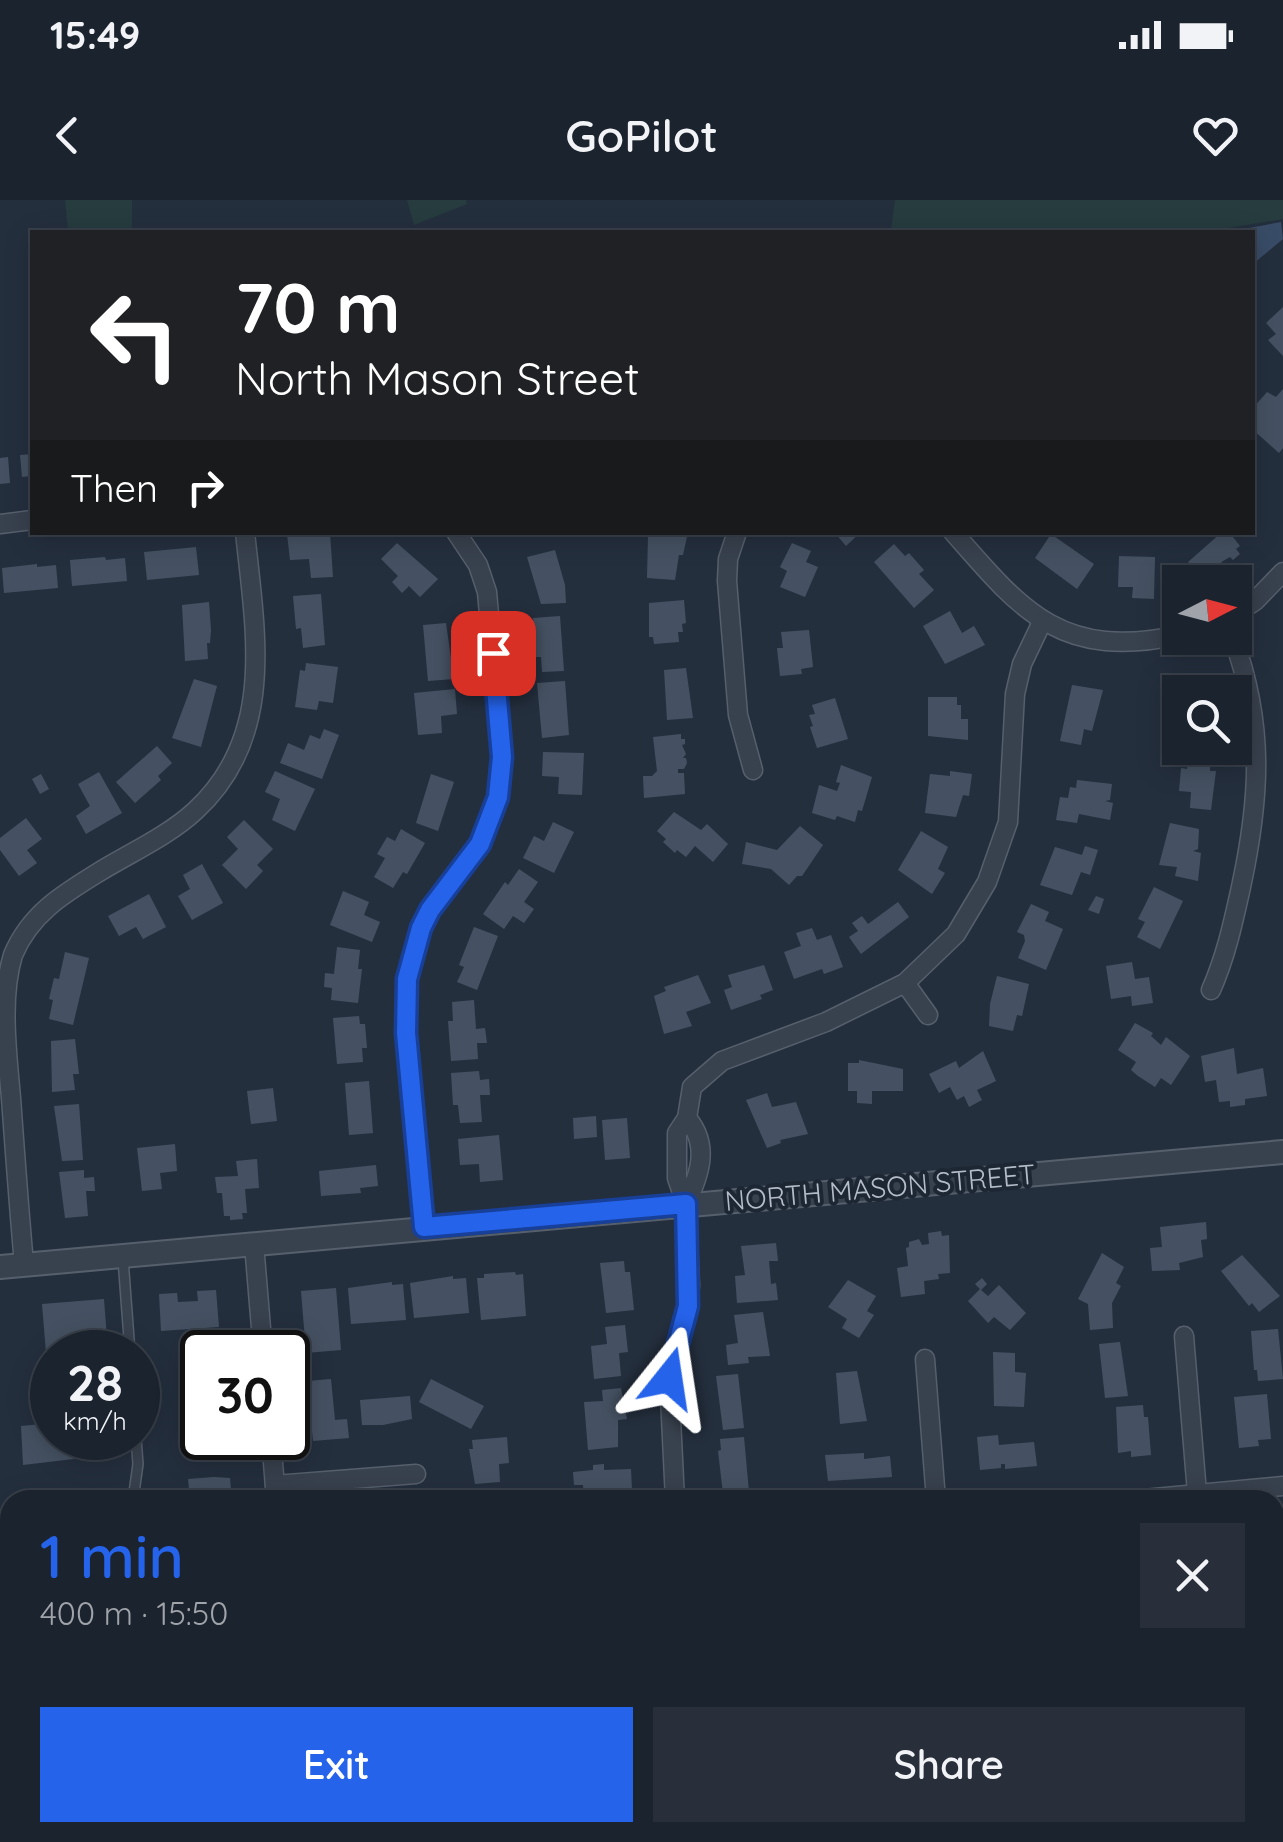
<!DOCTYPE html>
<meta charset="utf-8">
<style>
body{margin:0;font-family:Quicksand,sans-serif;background:#282f3a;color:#f1f3f6;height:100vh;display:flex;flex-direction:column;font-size:38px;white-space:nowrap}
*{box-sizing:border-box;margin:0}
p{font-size:32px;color:#a0a4aa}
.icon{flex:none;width:55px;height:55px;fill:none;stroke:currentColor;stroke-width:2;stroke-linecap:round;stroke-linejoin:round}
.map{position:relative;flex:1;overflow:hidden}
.drawer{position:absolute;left:0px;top:1290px;width:1285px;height:352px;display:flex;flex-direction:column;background:#1b232e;border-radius:30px 30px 0 0;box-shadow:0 5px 25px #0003,0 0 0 2px #39404a}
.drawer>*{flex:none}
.guide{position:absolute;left:30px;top:30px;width:1225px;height:305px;border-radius:0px;box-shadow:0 5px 25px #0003,0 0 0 2px #39404a;background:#202124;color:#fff;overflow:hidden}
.needle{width:65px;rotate:84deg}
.buttons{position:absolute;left:1162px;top:365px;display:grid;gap:20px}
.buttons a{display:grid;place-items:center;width:90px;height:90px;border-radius:0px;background:#1b232e;box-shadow:0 5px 25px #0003,0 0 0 2px #39404a;font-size:50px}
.speed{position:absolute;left:30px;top:1130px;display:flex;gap:20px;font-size:50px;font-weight:700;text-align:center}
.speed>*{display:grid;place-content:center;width:130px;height:130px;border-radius:50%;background:#1b232e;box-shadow:0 5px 25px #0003,0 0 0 2px #39404a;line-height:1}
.speed small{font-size:25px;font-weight:400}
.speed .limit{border:5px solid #111;border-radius:15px;background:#fff;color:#111}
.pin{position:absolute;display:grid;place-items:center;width:85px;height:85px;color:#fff;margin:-42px;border-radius:20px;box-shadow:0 5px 15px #0006}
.me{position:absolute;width:110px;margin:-55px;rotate:15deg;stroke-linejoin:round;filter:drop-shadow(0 0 8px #0008)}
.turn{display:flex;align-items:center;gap:35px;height:210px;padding:0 40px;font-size:45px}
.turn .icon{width:130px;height:130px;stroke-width:2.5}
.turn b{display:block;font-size:70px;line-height:85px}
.then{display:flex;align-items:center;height:95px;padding:0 40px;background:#0003;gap:20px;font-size:38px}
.round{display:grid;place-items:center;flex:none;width:105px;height:105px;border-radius:0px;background:#282f3a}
.overview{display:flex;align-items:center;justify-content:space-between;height:170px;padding:0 40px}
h1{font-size:60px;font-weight:600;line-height:75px;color:#2563eb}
.primary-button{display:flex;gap:20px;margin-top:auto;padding:20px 40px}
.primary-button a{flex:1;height:115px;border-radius:0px;background:#2563eb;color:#fff;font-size:40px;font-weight:600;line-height:115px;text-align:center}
.primary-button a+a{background:#282f3a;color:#f1f3f6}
.status{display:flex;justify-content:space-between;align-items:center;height:70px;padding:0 50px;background:#1b232e;direction:ltr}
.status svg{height:28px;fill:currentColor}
header{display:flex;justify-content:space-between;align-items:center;height:130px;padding:0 40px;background:#1b232e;font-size:45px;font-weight:600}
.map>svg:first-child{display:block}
</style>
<div class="status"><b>15:49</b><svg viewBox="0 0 49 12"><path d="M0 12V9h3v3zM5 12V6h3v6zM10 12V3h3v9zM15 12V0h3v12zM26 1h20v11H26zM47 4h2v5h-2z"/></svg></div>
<header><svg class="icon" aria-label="back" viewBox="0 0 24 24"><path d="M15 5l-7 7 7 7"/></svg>GoPilot<svg class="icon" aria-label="heart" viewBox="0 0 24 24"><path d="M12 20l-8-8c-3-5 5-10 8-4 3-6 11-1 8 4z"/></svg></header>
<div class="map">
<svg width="1283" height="1642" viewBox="0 0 1283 1642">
<rect width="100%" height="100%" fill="#242f3e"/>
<g fill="#263c3f">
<path d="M65 0H132V32H68Z"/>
<path d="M407 0H466L467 4 414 25Z"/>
<path d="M895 0H1283V19L1204 32H886L891 30Z"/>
<path d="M1032 1632 1039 1642H583L582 1633Z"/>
</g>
<path fill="#394c67" d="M1281 22 1283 39 1253 64 1252 32H1228Z"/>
<g fill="#455162">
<path d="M1283 107V156L1268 140 1276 134 1266 123Z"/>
<path d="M1283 189V248L1279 253 1252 229V209L1267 192 1276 197Z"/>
<path d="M32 254V276L22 277 20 255Z"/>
<path d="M8 257 10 283 0 284V258Z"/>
<path d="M330 332 333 377 311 378 309 359 290 360 287 334Z"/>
<path d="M688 332 683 355H679L675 380 647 378 648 334Z"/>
<path d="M834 332H861L846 346Z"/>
<path d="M1222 332H1229L1240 346 1236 349 1240 354 1233 360 1230 357 1223 361 1203 380 1188 362Z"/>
<path d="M1051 334 1094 364 1077 389 1035 358Z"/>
<path d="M397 343 438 379 420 397 409 386 402 393 392 382 398 376 381 359Z"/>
<path d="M792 343 811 351 806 362 818 367 805 397 780 387 787 371 780 367Z"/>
<path d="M894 344 905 356 909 353 924 370 919 374 934 390 914 408 874 362Z"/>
<path d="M196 347 199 375 147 380 144 352Z"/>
<path d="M555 350 565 385 566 403 541 404 527 357Z"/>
<path d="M1119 356 1155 357 1154 399 1132 398 1133 387H1118Z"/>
<path d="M105 357 106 360 125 358 127 381 72 386 70 360Z"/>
<path d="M37 364V367L56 365 58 388 4 393 2 368Z"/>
<path d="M321 394 325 445 303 448 301 428 296 429 293 396Z"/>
<path d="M684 400 686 423 682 424 683 432H678L679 442 654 444 653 437H649V403Z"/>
<path d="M209 402 211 430 210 443H207L208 459 185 461 182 405Z"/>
<path d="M950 411 962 433 974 426 985 445 945 464 923 426Z"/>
<path d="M560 416 564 471 542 472 541 457H536L533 418Z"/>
<path d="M446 423 454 479 428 481 423 425Z"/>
<path d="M809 430 813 467 801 469 802 474 780 476 777 448H783L781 432Z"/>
<path d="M306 463 338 467 333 503 319 501 317 510 295 507 300 470 305 471Z"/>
<path d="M686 468 693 518 667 520 664 470Z"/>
<path d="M194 479 217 486 201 547 172 538Z"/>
<path d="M565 481 569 535 542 538 537 483Z"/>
<path d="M1072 485 1103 490 1092 531 1084 529 1081 545 1060 541Z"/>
<path d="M455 489 457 514 441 516 442 533 418 535 414 493Z"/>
<path d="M1180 494V531L1171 533 1164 497Z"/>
<path d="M928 497H957V505H961V519H968V540L928 536Z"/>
<path d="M835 498 848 539 817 548 810 527 813 526 809 515 815 514 812 505Z"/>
<path d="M324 529 339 535 322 579 280 563 288 543 304 550 310 535 320 539Z"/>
<path d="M681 534V539H685V544L682 545 686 554 683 558H686L687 563 684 569H678V573H684L685 594 644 598 643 576H652L657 571 653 537Z"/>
<path d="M157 546 172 563 158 576 161 580 135 603 116 582Z"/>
<path d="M543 552 584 553 582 595 558 594 559 577 542 576Z"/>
<path d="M1196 558 1210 560V571H1216L1211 610 1190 608 1191 592 1179 591 1181 568 1187 569 1188 559Z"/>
<path d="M841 565 872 577 862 611 858 610 855 622 837 616 835 620 812 613 819 585 837 591 840 583 836 582Z"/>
<path d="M275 571 315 589 295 631 272 620 280 599 265 592Z"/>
<path d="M950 571 972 574 969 596 963 595 956 617 925 613 930 574 950 576Z"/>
<path d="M99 572 122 613 86 634 76 616 90 606 78 584Z"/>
<path d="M41 574 49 589 40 594 32 579Z"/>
<path d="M431 574 454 582 438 631 416 623Z"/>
<path d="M1077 580 1112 584 1110 600 1105 601 1113 603 1110 620 1079 614 1077 623 1056 620 1060 597 1068 598 1070 587 1076 588Z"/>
<path d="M674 612 701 630 707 624 728 644 713 662 695 646 686 657 677 650 675 653 663 642 666 639 657 631Z"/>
<path d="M26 618 42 639 27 650 37 663 19 676 0 650V638Z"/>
<path d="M244 620 273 649 257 665 263 671 246 689 222 665 238 649 227 637Z"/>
<path d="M553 622 574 632 554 673 523 658 534 636 544 641Z"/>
<path d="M1170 623 1199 629 1198 649 1193 651 1201 653 1198 681 1175 676 1177 667 1159 665Z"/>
<path d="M800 626 823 645 802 676H797L789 685 771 669 742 664 746 642 777 650Z"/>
<path d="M401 629 425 643 407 674 403 672 393 688 374 677 385 658 377 654 387 637 395 641Z"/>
<path d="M921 631 948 647 938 669 945 673 932 694 898 670Z"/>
<path d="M1085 646 1098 650 1090 675 1081 672 1072 695 1040 685 1055 647 1082 655Z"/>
<path d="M202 664 223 703 192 720 178 696 190 689 183 675Z"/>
<path d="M519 669 538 682 524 702 534 709 524 723 513 716 504 729 483 714 505 682 508 685Z"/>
<path d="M1154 687 1183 701 1160 749 1137 737 1145 722 1138 719Z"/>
<path d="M343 691 369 702 364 715 380 722 372 742 330 725Z"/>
<path d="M149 694 166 727 143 739 136 727 119 736 108 716Z"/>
<path d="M1096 696 1104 699 1099 714 1088 710Z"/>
<path d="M898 702 909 717 861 754 849 737 858 731 852 723 862 716 868 724Z"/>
<path d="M1031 704 1049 712 1045 721 1063 729 1046 770 1018 758 1025 741 1024 735 1017 732Z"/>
<path d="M474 727 498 736 477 790 457 782 464 767 459 765Z"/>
<path d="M812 728 817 740 831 735 843 767 824 774 822 769 794 779 784 752 801 746 796 733Z"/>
<path d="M337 747 360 750 358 769H362L358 803 331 800 332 788 324 787 325 773 334 774Z"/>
<path d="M65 752 89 758 73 825 49 819 53 800 49 799 54 778 59 779Z"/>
<path d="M1132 762 1135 779 1149 777 1153 803 1132 806 1131 796 1111 799 1106 766Z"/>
<path d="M764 765 773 790 760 795 762 799 731 810 724 790 732 787 728 775Z"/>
<path d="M698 775 711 803 686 812 692 826 664 834 654 796 666 791 664 787Z"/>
<path d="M997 776 1029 784 1022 816 1017 815 1013 831 989 826 990 804Z"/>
<path d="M474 800 476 829 485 828 487 843H477L478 859 451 861 448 821H453L452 802Z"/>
<path d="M359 816 360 824H365L367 848H362L363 862 337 864 333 818Z"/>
<path d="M1135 823 1153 833 1151 836 1161 845 1166 837 1190 856 1171 885 1161 878 1155 887 1138 876 1131 870 1136 862 1118 850Z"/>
<path d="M75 839 79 874H73L75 890 52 892 51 841Z"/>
<path d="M1234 848 1237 874 1263 868 1267 896 1245 899V905L1230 907V901L1219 902 1216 880 1205 882 1201 856Z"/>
<path d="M983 851 996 881 977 890 982 900 969 907 964 896 957 900 950 887 939 893 929 874 956 861 959 868Z"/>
<path d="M859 860 903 869V891H872V904L857 903V891H848V863H859Z"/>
<path d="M479 871 480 880 489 879 490 895H480L482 922 460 923 458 905H453L451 873Z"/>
<path d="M369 881 373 933 349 935 345 883Z"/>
<path d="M273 888 277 921 251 924 247 891Z"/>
<path d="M767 893 772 907 796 902 808 934 780 940 781 943 767 948 746 900Z"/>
<path d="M79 904 83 960 62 961 54 906Z"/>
<path d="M596 916 597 937 574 939 573 918Z"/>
<path d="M627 918 630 958 605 960 602 920Z"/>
<path d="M499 935 503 980 480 982 479 964 460 965 458 939Z"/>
<path d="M175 944 177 971 160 973 162 989 142 991 137 948Z"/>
<path d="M257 959 259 988 245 989 247 1013H242L243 1019 230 1020V1016H224L222 993H217L215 977 238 976 236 961Z"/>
<path d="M376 965 378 986 360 988 361 993 321 996 319 971Z"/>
<path d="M84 970V978L94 977 95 991H86L88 1016 65 1018 59 972Z"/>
<path d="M1206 1022 1207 1039 1201 1040 1203 1057 1179 1063 1180 1070 1152 1071 1150 1048 1162 1047 1160 1027Z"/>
<path d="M941 1031 942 1036 949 1035 950 1073 938 1074 939 1079 924 1081 925 1094 901 1097 897 1068 908 1066 906 1048 909 1047V1042L919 1039 922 1045 929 1044 928 1033Z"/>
<path d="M776 1043 778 1061H769L771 1084 776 1083 778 1100 737 1103 735 1076 745 1075 741 1046Z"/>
<path d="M1102 1053 1124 1067 1116 1083 1121 1086 1112 1103 1113 1128 1090 1130 1088 1104 1078 1099Z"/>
<path d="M1242 1055 1280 1096 1259 1112 1252 1103 1249 1106 1221 1071Z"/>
<path d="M624 1061 625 1072H630L634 1110 606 1113 600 1063Z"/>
<path d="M515 1072 516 1075 523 1074 526 1116 481 1120 477 1078H484V1074Z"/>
<path d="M453 1076V1079L466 1078 469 1113 414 1118 410 1083Z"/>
<path d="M982 1078 987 1084 981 1090 988 1096 999 1085 1026 1113 1010 1130 994 1117 988 1123 968 1101 980 1089 975 1084Z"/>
<path d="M848 1080 876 1096 867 1111 874 1115 859 1138 842 1128 847 1119 828 1107Z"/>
<path d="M392 1082V1085L403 1084 406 1120 351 1124 348 1088Z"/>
<path d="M336 1088 341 1150 306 1153 301 1091Z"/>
<path d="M216 1090 219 1127 161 1131 159 1094 177 1093 178 1102 198 1101 197 1091Z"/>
<path d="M104 1099 108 1152 46 1153 42 1104Z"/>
<path d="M763 1112 770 1156 748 1157 749 1163 728 1165 726 1145 738 1143 734 1115Z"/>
<path d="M625 1125 628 1152 619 1153 621 1176 594 1179 591 1146 607 1144 605 1127Z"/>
<path d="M1278 1129 1283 1179 1258 1181 1257 1170H1254L1251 1131Z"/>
<path d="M1120 1142 1128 1196 1105 1198 1099 1144Z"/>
<path d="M202 1151V1191L185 1192 182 1153Z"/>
<path d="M993 1152 1015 1153V1172L1026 1173 1024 1207 994 1206Z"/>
<path d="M857 1171 867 1221 840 1224 836 1173Z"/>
<path d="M738 1174 744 1228 723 1230 716 1176Z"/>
<path d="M331 1179 335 1220 347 1219 349 1238 313 1241 307 1181Z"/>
<path d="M431 1179 484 1206 471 1229 419 1202Z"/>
<path d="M621 1188 627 1219 618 1220V1247L588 1250 584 1202 603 1201 602 1190Z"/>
<path d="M1267 1194 1271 1239 1258 1240 1259 1246 1239 1248 1234 1197Z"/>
<path d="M410 1196 412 1219 383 1225H362L360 1200Z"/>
<path d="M1143 1205 1144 1217H1148L1151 1255 1131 1257V1251L1118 1253 1116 1207Z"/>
<path d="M202 1214V1238H227L228 1249H225L226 1255 186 1258 182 1216Z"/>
<path d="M52 1223V1238H114L116 1254 23 1265 21 1226Z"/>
<path d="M998 1235 999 1245 1034 1242 1037 1266 1005 1269V1264H1001V1268L980 1270 977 1237Z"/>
<path d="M507 1237 509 1263 499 1264 500 1282 475 1284 469 1249H473L472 1240Z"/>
<path d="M744 1237 749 1292 723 1294 718 1251 721 1250 720 1239Z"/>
<path d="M864 1253V1259L890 1256 892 1277 828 1281 825 1255Z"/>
<path d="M604 1264V1270L631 1269 632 1289 614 1291V1300H584L583 1285H574L573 1272 593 1270V1265Z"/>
<path d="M214 1277 230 1278 232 1300H190L188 1279Z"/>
<path d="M1283 1334V1375H1279L1280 1390 1275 1391V1335Z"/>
<path d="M10 1352V1632H121L122 1642H0V1353Z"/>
<path d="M1283 1459V1506L1276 1507 1275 1460Z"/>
<path d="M1283 1575V1618H1280L1281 1629 1275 1630V1576Z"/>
<path d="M517 1632H549L550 1642H518Z"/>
<path d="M1088 1632H1126L1133 1642H1095Z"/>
</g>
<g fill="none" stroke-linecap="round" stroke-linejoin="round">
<defs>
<g id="service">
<path d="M123 1059 130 1152"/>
<path d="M133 1300 138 1264 136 1238"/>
<path d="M159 1632 160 1642"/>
<path d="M1006 1632 1013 1642"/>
<path d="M774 1642 782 1632"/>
<path d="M949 1642 952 1632"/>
</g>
<g id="minor">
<path d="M0 324 32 320"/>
<path d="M737 332 728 359 727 381 738 515 753 570"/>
<path d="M953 332C1024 414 1063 460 1180 435"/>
<path d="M1235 414 1255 401 1283 372"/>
<path d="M905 783 928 815"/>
<path d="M1211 790C1226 756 1233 723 1241 687 1260 598 1265 525 1233 438"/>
<path d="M686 1004C700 974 710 945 687 918"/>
<path d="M424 1027 406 833 407 779 421 728 430 710 480 643 498 597 502 557 487 392 478 365 456 332"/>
<path d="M254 1044 263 1152"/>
<path d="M24 1064C19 1009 15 953 11 898 7 852 0 798 13 755 30 714 63 694 99 672 130 653 168 636 195 611 277 536 255 430 245 332"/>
<path d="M1184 1136 1197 1293"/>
<path d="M925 1159 936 1300"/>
<path d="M271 1238 276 1300"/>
<path d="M275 1285 416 1274"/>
<path d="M675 1300 669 1177 688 1106 690 1085 686 1004 677 978V933L687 918 692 887 722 861 826 822 905 783 956 734 987 682 1008 622 1015 494 1022 464 1042 422"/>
<path d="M1133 1300 1283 1286"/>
<path d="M1275 1538 1283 1537"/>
<path d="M473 1632 474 1642"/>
<path d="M1182 1632 1188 1642"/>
</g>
<path id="tertiary" d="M0 1067 1283 952"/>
</defs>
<use href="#service" stroke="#565f6c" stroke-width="12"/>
<use href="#minor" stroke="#565f6c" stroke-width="21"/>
<use href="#tertiary" stroke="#565f6c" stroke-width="26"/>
<use href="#service" stroke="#38414e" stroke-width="9"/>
<use href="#minor" stroke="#38414e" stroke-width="18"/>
<use href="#tertiary" stroke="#38414e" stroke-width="22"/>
</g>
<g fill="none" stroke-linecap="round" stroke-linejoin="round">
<defs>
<path id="route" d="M493 453 502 557 498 597 480 644 430 710 421 728 407 779 406 833 424 1027 686 1004 688 1106 669 1178"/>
</defs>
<use href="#route" stroke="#184099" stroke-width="25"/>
<use href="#route" stroke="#2563eb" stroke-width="18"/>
</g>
<g text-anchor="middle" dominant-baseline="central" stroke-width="8" stroke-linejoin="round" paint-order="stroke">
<g font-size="28" fill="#b4bcc9" stroke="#1d2633">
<text transform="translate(880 987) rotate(-5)">NORTH MASON STREET</text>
</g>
</g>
</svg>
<div class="buttons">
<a><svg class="needle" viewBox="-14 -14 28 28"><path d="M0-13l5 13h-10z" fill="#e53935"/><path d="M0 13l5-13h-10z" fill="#a0a4aa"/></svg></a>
<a><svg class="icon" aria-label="search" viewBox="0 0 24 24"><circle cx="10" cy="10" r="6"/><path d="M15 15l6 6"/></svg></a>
</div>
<div class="speed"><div>28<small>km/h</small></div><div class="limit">30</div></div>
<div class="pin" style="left:493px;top:453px;background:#d93025"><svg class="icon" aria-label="arrive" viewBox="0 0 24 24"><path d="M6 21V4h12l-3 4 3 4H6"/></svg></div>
<svg class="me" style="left:669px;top:1178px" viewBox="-20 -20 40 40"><path d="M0-17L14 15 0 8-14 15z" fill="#2563eb" stroke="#fff" stroke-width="4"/></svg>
<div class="guide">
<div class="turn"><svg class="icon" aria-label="left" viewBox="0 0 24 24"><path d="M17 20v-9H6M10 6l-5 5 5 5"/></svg><div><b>70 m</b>North Mason Street</div></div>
<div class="then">Then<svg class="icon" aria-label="right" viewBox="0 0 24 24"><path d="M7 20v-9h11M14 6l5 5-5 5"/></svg></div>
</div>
<section class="drawer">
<div class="overview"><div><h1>1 min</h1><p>400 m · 15:50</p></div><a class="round"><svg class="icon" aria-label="close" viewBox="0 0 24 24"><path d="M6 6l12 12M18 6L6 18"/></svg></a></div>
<div class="primary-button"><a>Exit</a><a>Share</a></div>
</section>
</div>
